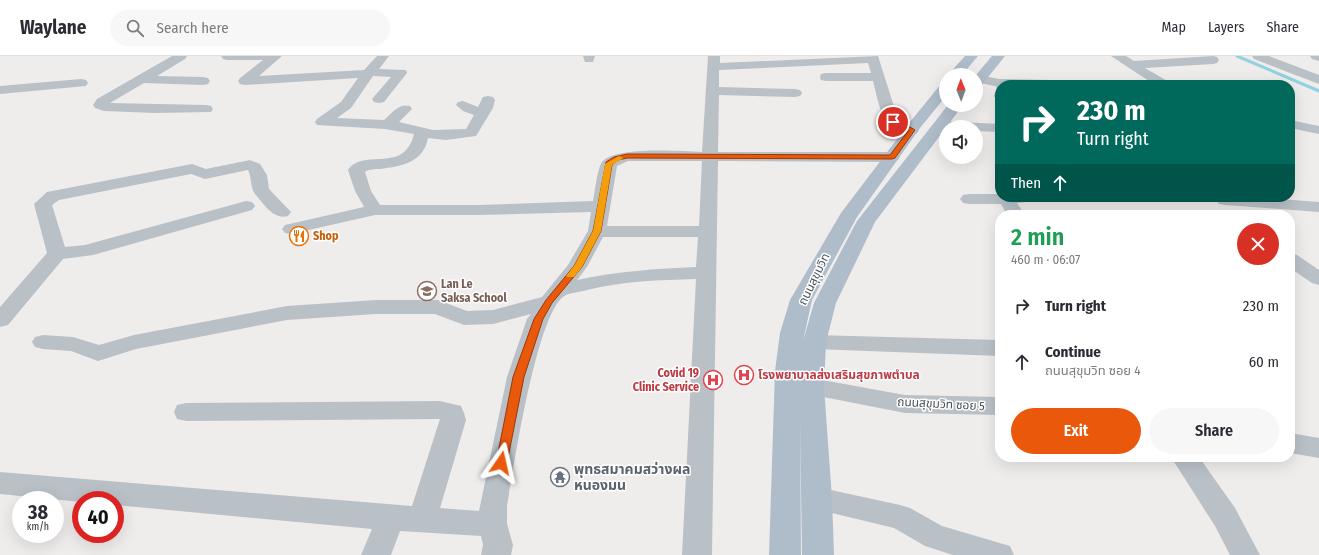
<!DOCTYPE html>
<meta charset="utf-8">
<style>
body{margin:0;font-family:"Fira Sans Condensed","Noto Sans Thai",sans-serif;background:#f7f7f7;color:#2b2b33;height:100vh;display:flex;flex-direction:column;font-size:15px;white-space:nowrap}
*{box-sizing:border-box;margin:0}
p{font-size:13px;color:#7c7c81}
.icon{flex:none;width:22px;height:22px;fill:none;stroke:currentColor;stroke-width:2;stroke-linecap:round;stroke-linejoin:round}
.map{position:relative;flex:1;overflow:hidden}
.drawer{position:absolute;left:995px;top:154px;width:300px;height:252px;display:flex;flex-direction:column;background:#fff;border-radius:16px;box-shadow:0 4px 16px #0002}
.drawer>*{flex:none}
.top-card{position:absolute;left:995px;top:24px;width:300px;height:122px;border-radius:16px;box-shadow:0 4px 16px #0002;background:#00695c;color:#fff;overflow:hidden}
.needle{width:26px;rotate:359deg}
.controls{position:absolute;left:939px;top:12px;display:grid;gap:8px}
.controls a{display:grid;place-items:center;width:44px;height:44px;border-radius:50%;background:#fff;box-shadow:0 4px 16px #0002;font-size:20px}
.speed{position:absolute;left:12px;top:435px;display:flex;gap:8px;font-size:20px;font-weight:700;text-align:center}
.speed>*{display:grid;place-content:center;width:52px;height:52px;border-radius:50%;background:#fff;box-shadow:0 4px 16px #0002;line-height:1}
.speed small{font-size:10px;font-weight:400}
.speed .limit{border:6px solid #d22;background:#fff;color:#111}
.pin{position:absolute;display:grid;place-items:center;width:34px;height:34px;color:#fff;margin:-17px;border:2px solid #fff;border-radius:50%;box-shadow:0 1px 4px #0007}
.me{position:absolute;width:44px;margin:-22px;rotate:11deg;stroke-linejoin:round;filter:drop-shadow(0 0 3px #0008)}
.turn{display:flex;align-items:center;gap:14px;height:84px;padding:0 16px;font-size:18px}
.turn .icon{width:52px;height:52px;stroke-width:2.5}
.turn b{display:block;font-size:28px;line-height:34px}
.then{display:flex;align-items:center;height:38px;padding:0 16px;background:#0003;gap:8px;font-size:15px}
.round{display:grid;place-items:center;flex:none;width:42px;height:42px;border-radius:21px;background:#f7f7f7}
.summary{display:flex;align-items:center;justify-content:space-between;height:68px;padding:0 16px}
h1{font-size:24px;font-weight:600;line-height:30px;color:#1e9e55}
.button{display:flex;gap:8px;margin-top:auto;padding:8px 16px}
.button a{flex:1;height:46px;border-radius:24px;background:#ea580c;color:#fff;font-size:16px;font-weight:600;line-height:46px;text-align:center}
.button a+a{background:#f7f7f7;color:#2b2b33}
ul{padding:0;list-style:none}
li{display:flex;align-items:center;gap:12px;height:56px;padding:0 16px}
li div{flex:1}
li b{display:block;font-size:15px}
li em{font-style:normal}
header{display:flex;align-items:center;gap:24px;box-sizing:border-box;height:56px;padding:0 20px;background:#fff;border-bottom:1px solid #e1e1e2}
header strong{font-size:19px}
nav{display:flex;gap:22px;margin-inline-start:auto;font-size:14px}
.search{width:280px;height:36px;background:#f7f7f7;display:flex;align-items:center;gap:10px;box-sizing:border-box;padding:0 14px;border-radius:22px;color:#7c7c81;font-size:15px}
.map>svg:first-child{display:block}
</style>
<header>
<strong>Waylane</strong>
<div class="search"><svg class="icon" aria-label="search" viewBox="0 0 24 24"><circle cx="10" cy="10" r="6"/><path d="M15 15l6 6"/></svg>Search here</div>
<nav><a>Map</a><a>Layers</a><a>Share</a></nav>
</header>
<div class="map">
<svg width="1319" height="499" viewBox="0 0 1319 499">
<rect width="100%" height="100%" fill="#efecec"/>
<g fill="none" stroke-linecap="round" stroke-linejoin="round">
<path stroke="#90d2e1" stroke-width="3" d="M1237 0 1319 35"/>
<g fill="#b9c1c7" fill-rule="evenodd">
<path d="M172 0H187L185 3 157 20 203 21 208 22 210 25 208 28 203 29 144 27 110 47 206 49 211 50 213 53 211 56 155 57 104 55 95 52 93 49 97 43Z"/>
<path d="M221 0H282L259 20 364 14 377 0H389L379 13 406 14 407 17 384 46 379 47 374 46 372 43 391 21 373 20 351 52 337 62 384 64C392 57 399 47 410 50L412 53 399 66 433 74 466 73 474 59 463 55 456 49 458 46 463 45 478 51 483 41 488 40 493 41 495 44 493 52 476 80 446 84 428 82C423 107 402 110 380 113 375 113 369 113 365 116L371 135 380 149H478L593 145C595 136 597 113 602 106 615 90 681 95 702 96L708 0H720V7L878 0 897 60C903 67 915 67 919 74L917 77C911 79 907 77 902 75 880 68 878 44 873 25H826L821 24 820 21 821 18 826 17H871L868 7 719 14V31L795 33 800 34 802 37 800 40 795 41 719 39 718 96H892L898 98 900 101 898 104 892 106 718 105 712 499H682L696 223C659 224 623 225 587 234 581 236 573 236 566 239 537 252 513 415 507 450V468L513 489 511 499H481L483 489 481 480 400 475 391 499H361L372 473 115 449V444H81V446L0 438V416L412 450 440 363 186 365 177 363 174 356 177 349 186 347 440 345 461 350 464 357 466 364 440 452 479 455 507 321 527 263 531 258 493 268 464 269 435 258H376L287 264 136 293 98 305 71 295 43 293 35 291 32 286 35 281 43 279 73 281 99 289 134 279 287 250 376 244H438L467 255 493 254 542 241 568 209 588 175 591 156 478 159H375L291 178 285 177 282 173 285 169 364 151 355 135 348 114C364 91 404 119 414 78L385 73 317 69 315 66 317 63 341 46 358 22 245 29 240 28 238 25 240 22 263 4H227L223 3ZM628 105H702L699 170H607L617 110ZM603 181H698L696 211C656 213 617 215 577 224L587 211Z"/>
<path d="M583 0H595L593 6H585Z"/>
<path d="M1111 0H1126L1134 5 1213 0 1217 1 1219 4 1217 7 1213 8 1145 12 1169 26 1171 29H1155Z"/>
<path d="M1252 0H1269L1319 19V28L1254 3Z"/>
<path d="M1310 0H1319V5L1312 3Z"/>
<path d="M980 19 999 23 1051 24 1056 25 1058 28 1000 29 999 31 976 26V20Z"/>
<path d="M81 23 86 24 88 27 86 30 0 38V30Z"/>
<path d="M1290 64 1319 70V78L1290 72Z"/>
<path d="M941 65 1000 68V76L976 75V71H946V74L936 72 934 69 936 66Z"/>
<path d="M250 104 260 108 267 119 269 133 291 156 288 160C273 164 264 148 255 138 250 131 252 122 248 114L205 123 191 118 59 144 52 149 65 191 85 189 246 145 252 146 255 150 252 154 93 199 63 203 8 269 0 271V251L47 197 34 148 47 136 192 108 206 113Z"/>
<path d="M969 138H1000V141H1039L1036 145 1017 147 1025 159H1007L1001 148H969L963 147 960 143 963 139Z"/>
<path d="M1218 141H1255L1319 146V156L1225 149 1219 148 1216 144Z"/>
<path d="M1290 197 1297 199 1319 214V229L1312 227 1290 212Z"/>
<path d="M814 279 1000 284V300L814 293 806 291 803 286 806 281Z"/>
<path d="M811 322 905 339 1000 341V359L905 357 803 337 799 331 803 325Z"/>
<path d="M1290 377 1319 382V402L1290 397Z"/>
<path d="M1171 401H1199L1235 452 1260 499H1230L1215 470Z"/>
<path d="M817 431 900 449 910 452 942 470 1010 490 1014 499H953L925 490 894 472 807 451 803 443 807 435Z"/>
</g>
<g fill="#afbcc9" fill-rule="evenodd">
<path d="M965 0H978L962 19H948Z"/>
<path d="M992 0H1005L981 30 976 31V19Z"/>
<path d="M946 27V40L920 72 857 161 812 244 803 285 814 247 857 165 948 49H963L875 166 836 247 826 286 824 331 832 443 834 499H802L800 363 801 499H769L775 315 780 277 790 244 841 157 910 66 941 28Z"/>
</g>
</g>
<path fill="#abadb2" d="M997 31H1000V48L994 40Z"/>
<path fill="#c7c9cf" stroke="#8b8d91" d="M997 31H1000V35Z"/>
<path fill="#ea580c" stroke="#983908" d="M891 65C895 65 911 71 915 74L895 102 892 103 627 102 618 104 612 109 601 175 582 211 552 247 543 263 524 321 507 407 505 410 501 411 497 410 496 407 513 321 534 263 546 244 574 210 593 175 606 106 614 101 627 98 890 99 908 75 897 72 891 67Z"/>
<path fill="#f59e0b" d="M619 100 623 102 622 103 612 109 601 175 582 211 574 221H568L566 220 574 210 593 175 605 108Z"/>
<defs>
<symbol id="restaurant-ring" viewBox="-11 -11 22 22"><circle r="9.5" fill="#fff" stroke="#e8710a" stroke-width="1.5"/><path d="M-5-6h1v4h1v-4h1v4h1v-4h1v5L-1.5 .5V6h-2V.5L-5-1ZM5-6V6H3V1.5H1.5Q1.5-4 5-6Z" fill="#e8710a"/></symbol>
<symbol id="school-ring" viewBox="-11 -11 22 22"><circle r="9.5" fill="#fff" stroke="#8d6e63" stroke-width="1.5"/><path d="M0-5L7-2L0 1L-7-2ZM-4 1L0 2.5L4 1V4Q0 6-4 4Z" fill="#8d6e63"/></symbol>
<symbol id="hospital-ring" viewBox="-11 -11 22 22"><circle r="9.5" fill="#fff" stroke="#e0444e" stroke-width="1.5"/><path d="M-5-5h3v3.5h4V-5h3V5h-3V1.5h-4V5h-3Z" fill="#e0444e"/></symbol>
<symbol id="temple-ring" viewBox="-11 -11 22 22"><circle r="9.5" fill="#fff" stroke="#6b7280" stroke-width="1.5"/><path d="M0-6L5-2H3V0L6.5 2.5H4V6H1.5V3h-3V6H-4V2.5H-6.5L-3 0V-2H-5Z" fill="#6b7280"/></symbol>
</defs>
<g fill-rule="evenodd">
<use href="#restaurant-ring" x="288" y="169" width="22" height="22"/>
<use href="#school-ring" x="416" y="224" width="22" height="22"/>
<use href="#hospital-ring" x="733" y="308" width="22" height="22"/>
<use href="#hospital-ring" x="702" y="313" width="22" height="22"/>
<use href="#temple-ring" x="549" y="410" width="22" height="22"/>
</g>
<g text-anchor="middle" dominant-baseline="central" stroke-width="3" stroke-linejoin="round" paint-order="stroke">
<g font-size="12" font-weight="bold" fill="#c56008" stroke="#fff" text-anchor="start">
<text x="313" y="180">Shop</text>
</g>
<g font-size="12" fill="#475057" stroke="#fff">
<text transform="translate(814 223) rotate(-64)">ถนนสุขุมวิท</text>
<text transform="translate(941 348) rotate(3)">ถนนสุขุมวิท ซอย 5</text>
</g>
<g font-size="12" font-weight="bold" fill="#785e54" stroke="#fff" text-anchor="start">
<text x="441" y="228">Lan Le<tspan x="441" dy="14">Saksa School</tspan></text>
</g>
<g font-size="12" font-weight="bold" fill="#be3a42" stroke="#fff" text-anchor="end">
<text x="699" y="317">Covid 19<tspan x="699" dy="14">Clinic Service</tspan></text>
<text x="758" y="319" text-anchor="start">โรงพยาบาลส่งเสริมสุขภาพตำบล</text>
</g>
<g font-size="14" font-weight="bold" fill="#5b616d" stroke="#fff" text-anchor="start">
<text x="574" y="413">พุทธสมาคมสว่างผล<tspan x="574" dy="16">หนองมน</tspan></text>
</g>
</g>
</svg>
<div class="controls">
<a><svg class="needle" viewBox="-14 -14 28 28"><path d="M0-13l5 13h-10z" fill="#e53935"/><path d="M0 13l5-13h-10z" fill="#7c7c81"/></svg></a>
<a><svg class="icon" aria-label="sound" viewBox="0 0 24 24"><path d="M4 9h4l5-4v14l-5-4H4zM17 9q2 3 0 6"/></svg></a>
</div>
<div class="speed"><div>38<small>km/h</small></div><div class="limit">40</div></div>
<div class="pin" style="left:893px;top:66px;background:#d93025"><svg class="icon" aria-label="arrive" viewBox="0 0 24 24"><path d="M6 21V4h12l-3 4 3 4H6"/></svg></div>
<svg class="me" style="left:501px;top:407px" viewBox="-20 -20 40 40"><path d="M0-17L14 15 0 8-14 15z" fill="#ea580c" stroke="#fff" stroke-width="4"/></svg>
<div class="top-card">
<div class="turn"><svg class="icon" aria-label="right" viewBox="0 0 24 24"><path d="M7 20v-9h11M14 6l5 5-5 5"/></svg><div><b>230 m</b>Turn right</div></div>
<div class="then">Then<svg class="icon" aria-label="ahead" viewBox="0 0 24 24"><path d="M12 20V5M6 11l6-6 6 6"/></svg></div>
</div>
<section class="drawer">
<div class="summary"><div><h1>2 min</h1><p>460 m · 06:07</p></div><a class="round" style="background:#d93025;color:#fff"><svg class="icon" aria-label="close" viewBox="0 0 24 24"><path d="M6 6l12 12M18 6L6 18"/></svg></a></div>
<ul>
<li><svg class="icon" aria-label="right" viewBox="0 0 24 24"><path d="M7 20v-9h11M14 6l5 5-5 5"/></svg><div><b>Turn right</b></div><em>230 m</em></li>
<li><svg class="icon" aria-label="ahead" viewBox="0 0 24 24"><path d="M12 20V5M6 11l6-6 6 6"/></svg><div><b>Continue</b><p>ถนนสุขุมวิท ซอย 4</p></div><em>60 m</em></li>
</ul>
<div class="button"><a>Exit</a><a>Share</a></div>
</section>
</div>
